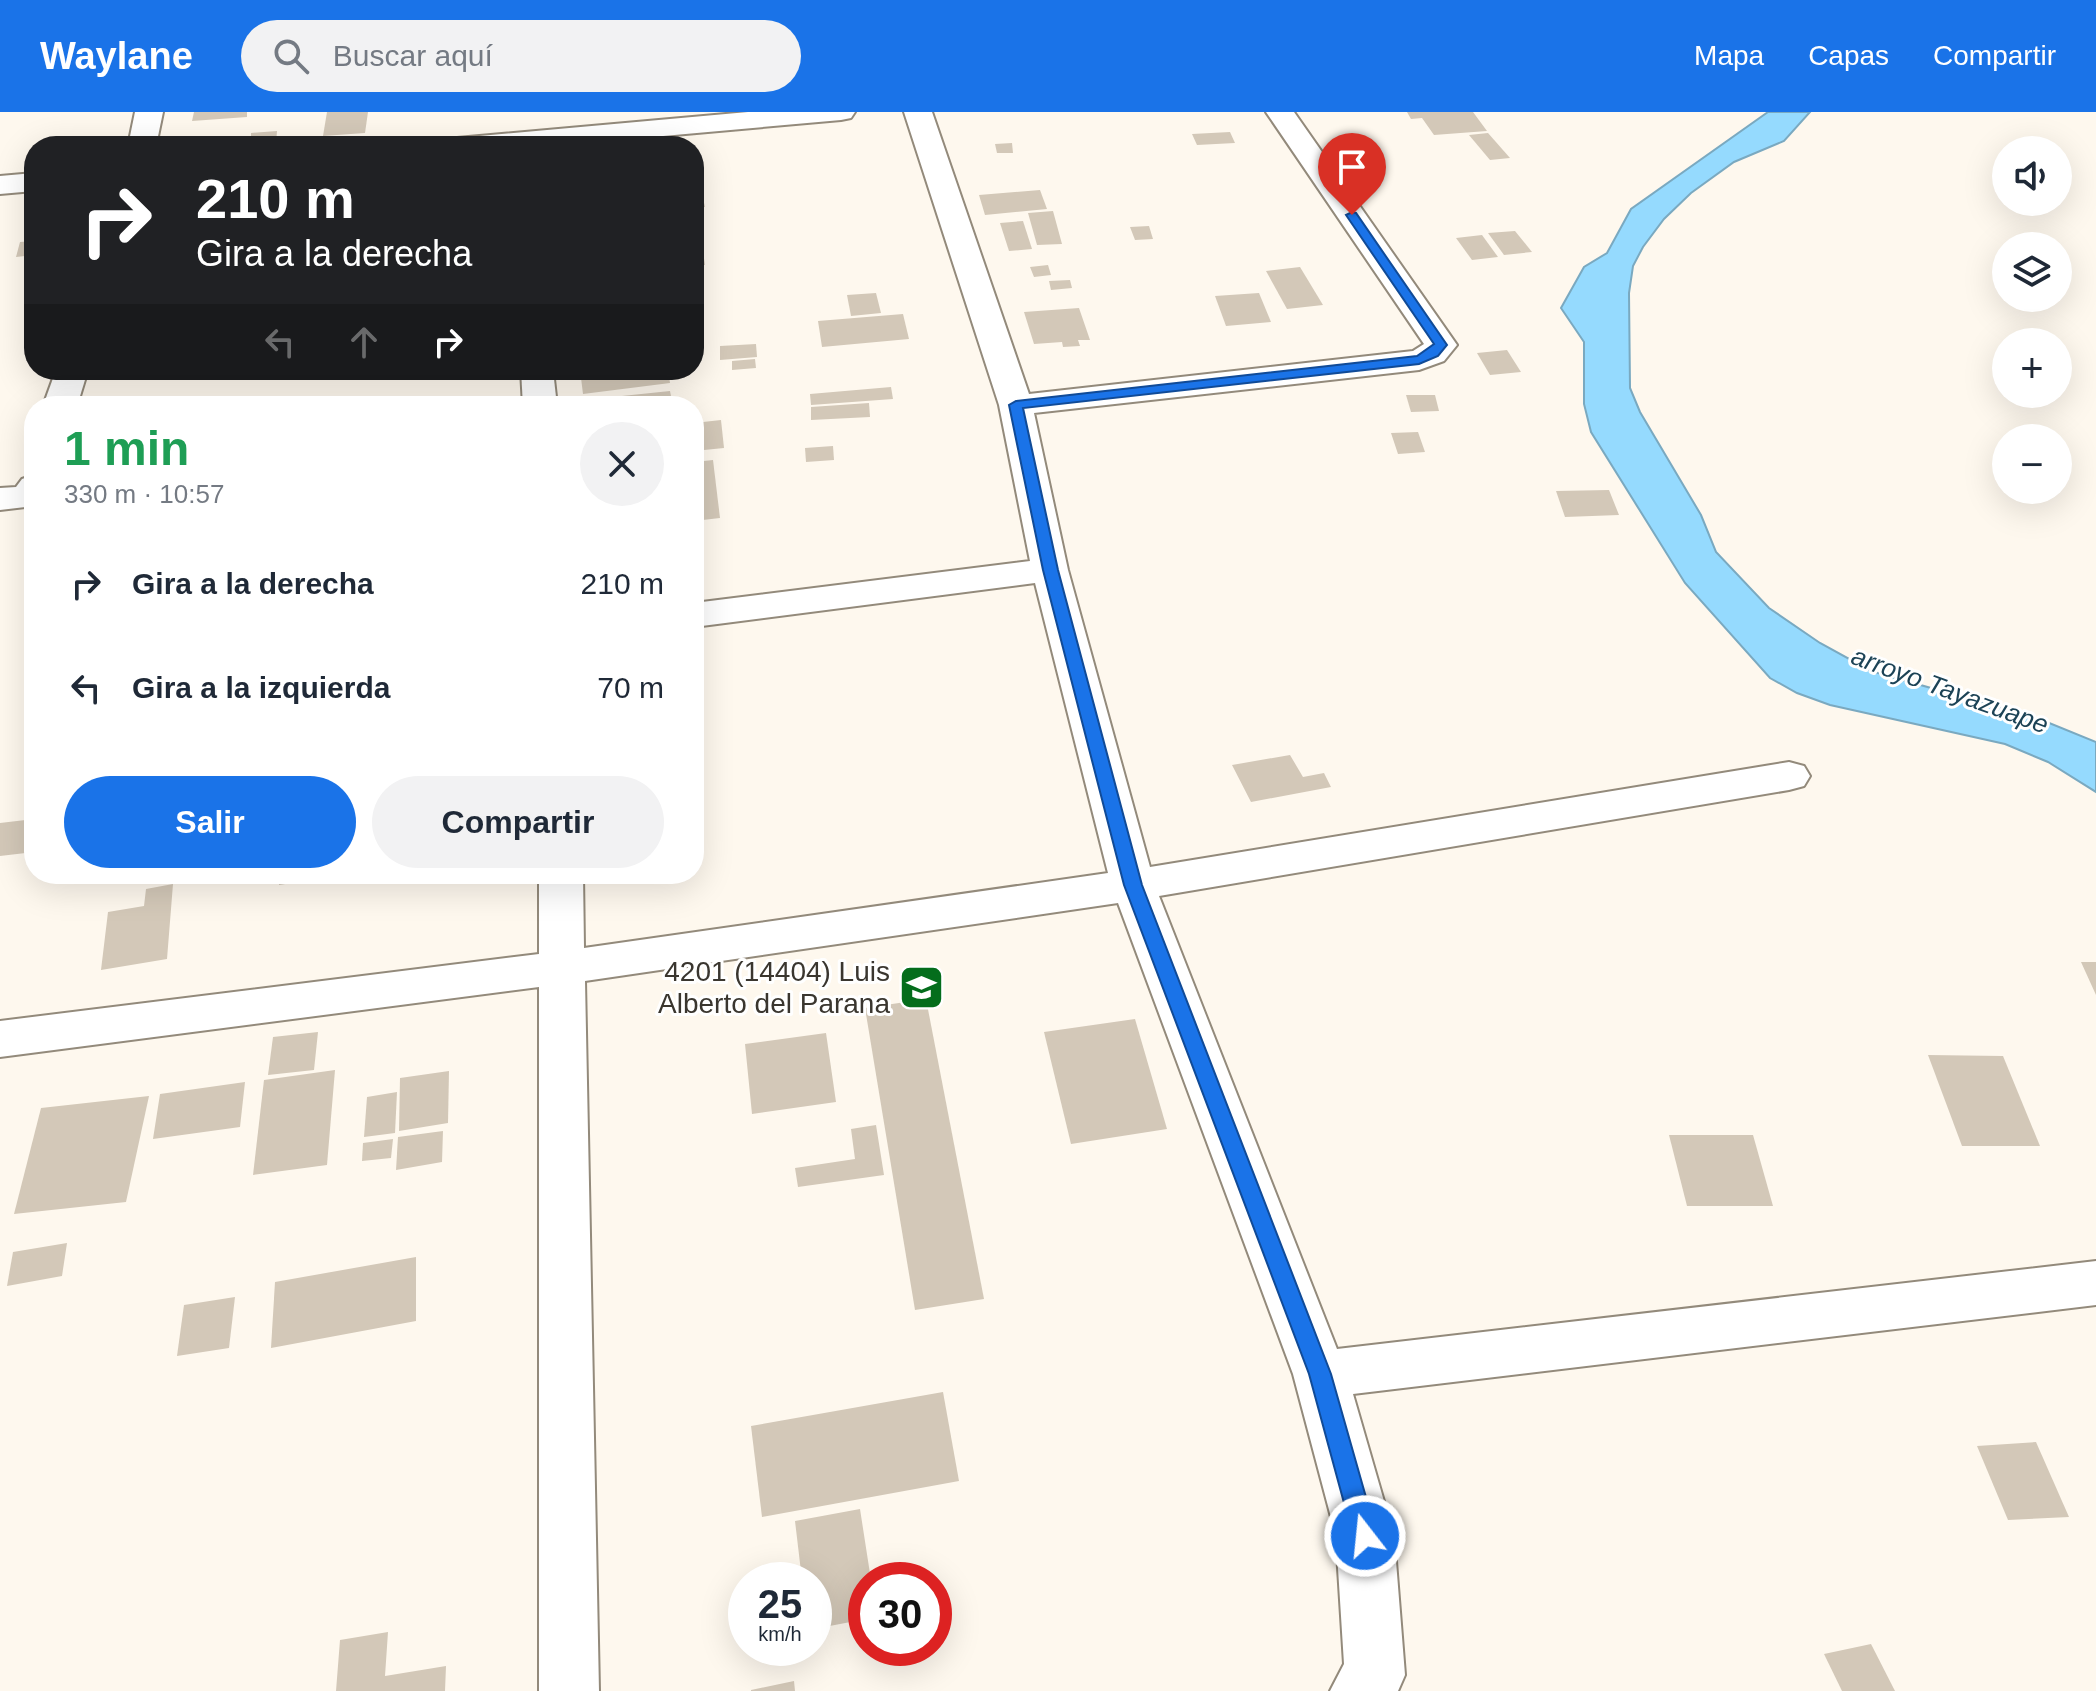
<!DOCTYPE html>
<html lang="es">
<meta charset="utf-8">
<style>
body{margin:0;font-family:Arial,sans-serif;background:#f2f2f3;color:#1f2937;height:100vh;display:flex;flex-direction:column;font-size:30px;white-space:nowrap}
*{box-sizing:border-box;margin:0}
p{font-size:26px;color:#747a83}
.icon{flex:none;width:44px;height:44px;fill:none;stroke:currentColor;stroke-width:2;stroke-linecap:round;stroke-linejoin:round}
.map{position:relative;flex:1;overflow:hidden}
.drawer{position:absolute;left:24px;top:284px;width:680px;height:488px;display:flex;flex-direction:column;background:#fff;border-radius:32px;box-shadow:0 8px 32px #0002}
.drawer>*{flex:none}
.banner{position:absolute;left:24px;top:24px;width:680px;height:244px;border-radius:32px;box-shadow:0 8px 32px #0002;background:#202124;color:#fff;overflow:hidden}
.controls{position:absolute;left:1992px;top:24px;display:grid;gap:16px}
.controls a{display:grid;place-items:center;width:80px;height:80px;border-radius:50%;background:#fff;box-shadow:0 8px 32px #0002;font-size:40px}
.speed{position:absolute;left:728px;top:1450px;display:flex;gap:16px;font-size:40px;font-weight:700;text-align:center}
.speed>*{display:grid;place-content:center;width:104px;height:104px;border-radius:50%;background:#fff;box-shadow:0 8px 32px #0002;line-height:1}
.speed small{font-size:20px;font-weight:400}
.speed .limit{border:12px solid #d22;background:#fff;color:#111}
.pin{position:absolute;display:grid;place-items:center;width:68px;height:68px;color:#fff;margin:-82px -34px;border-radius:50% 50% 50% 0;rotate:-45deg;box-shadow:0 0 8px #0007}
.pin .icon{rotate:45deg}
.me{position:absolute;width:88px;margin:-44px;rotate:344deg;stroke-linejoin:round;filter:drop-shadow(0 0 6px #0008)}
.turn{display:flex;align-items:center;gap:28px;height:168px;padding:0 40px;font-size:36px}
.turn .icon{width:104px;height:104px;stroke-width:2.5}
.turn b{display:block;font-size:56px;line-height:68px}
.lanes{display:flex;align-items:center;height:76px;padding:0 40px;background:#0003;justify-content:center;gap:40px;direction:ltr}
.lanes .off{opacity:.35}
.round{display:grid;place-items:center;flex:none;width:84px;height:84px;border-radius:42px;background:#f2f2f3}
.headline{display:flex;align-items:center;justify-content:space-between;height:136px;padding:0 40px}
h1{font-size:48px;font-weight:800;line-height:60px;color:#1e9e55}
.action{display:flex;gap:16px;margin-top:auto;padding:16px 40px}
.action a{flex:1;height:92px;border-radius:48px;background:#1a73e8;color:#fff;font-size:32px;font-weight:800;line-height:92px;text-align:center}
.action a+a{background:#f2f2f3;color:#1f2937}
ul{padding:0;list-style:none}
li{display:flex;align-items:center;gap:24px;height:104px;padding:0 40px}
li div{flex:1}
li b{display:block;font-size:30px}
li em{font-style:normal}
header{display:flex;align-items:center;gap:48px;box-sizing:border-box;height:112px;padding:0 40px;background:#1a73e8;color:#fff}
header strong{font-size:38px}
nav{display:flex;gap:44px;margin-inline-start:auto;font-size:28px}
.search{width:560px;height:72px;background:#f2f2f3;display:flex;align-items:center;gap:20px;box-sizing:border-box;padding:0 28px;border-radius:44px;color:#747a83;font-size:30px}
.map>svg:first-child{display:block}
</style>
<header>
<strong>Waylane</strong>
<div class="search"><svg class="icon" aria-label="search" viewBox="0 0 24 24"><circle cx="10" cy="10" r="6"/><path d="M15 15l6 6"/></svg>Buscar aquí</div>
<nav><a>Mapa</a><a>Capas</a><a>Compartir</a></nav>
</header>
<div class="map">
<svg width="2096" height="1579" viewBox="0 0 2096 1579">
<rect width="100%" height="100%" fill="#fef8ee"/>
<path fill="#95dafe" stroke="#7aa9c0" stroke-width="2" d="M1768 0H1810L1784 29 1734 50 1691 81 1664 107 1643 135 1633 154 1629 181 1630 276 1640 300 1701 403 1716 440 1769 496 1820 531 1871 559 2037 606 2096 630V680L2048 650 2005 632 1830 593 1797 581 1770 566 1685 471 1591 320 1584 292V230L1561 196 1584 155 1607 141 1631 97Z"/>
<g fill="#d3c8b8">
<path d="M194 0H247V5L192 9Z"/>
<path d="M327 0H368L365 21 323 24Z"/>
<path d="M1407 0H1473L1487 19 1434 23 1422 6 1411 7Z"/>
<path d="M277 19 276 32 251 34V21Z"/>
<path d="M1230 20 1235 31 1197 33 1192 22Z"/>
<path d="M1488 21 1510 46 1490 48 1469 23Z"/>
<path d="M1012 31 1013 41H997L995 32Z"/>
<path d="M694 65H698L705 95 694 96Z"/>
<path d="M1040 78 1047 97 985 103 979 83Z"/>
<path d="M1053 99 1062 132 1037 133 1028 101Z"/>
<path d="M1023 109 1032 137 1009 139 1000 111Z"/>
<path d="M1149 114 1153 127 1135 128 1130 115Z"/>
<path d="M1515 119 1532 140 1504 143 1488 121Z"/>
<path d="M1482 123 1498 145 1472 148 1456 126Z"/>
<path d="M34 129V143L16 145 20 130Z"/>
<path d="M702 133 705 153 694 154V134Z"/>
<path d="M1048 153 1051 163 1034 165 1030 155Z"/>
<path d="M1300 155 1323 193 1287 197 1266 159Z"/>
<path d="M1070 168 1072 176 1051 178 1049 169Z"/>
<path d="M876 181 881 201 851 204 847 183Z"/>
<path d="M1259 181 1271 210 1226 214 1215 184Z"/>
<path d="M1079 196 1090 228H1078L1080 234 1063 235 1062 230 1034 232 1024 200Z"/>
<path d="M903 202 909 227 822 235 818 209Z"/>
<path d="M756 232 757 245 720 248V234Z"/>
<path d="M1507 238 1521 260 1490 263 1477 241Z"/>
<path d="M755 247 756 256 732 258V249Z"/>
<path d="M580 258H668L670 271 583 282Z"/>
<path d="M891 275 893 287 811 293 810 282Z"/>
<path d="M670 279 673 294H593V287Z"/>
<path d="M1406 283H1435L1439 299 1411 300Z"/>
<path d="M869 291 870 305 811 308V295Z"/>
<path d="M721 308 724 336 694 339V311Z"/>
<path d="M1418 320 1425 340 1398 342 1391 321Z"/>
<path d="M833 334 834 348 806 350 805 336Z"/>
<path d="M713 348 720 406 694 409V350Z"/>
<path d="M1609 378 1619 403 1565 405 1556 379Z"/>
<path d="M1290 643 1303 665 1324 661 1331 675 1251 690 1232 653Z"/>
<path d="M34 707V740L0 744V711Z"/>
<path d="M279 762H336V764L279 773Z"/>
<path d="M173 772 167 847 101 858 108 800 144 794 146 777Z"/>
<path d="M2081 850H2096V883Z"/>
<path d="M926 887 984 1187 915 1198 865 896Z"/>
<path d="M1135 907 1167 1017 1071 1032 1044 920Z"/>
<path d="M318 920 314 958 268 963 273 925Z"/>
<path d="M826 921 836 990 752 1002 745 932Z"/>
<path d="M1928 943 2003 944 2040 1034H1962Z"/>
<path d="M335 958 327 1053 253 1063 264 968Z"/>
<path d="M449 959 448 1011 399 1019 400 966Z"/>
<path d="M245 970 240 1015 153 1027 160 982Z"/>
<path d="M397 980 395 1021 364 1025 367 985Z"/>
<path d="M149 984 126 1090 14 1102 41 996Z"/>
<path d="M876 1013 884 1063 798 1075 795 1056 855 1047 851 1017Z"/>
<path d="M443 1019 442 1050 396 1058 398 1025Z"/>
<path d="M1669 1023H1753L1773 1094H1687Z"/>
<path d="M393 1027 391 1046 362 1049 363 1031Z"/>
<path d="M67 1131 62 1164 7 1174 13 1140Z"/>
<path d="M416 1145V1209L271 1236 275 1170Z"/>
<path d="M235 1185 229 1236 177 1244 184 1193Z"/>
<path d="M943 1280 959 1369 762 1405 751 1314Z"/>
<path d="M2036 1330 2069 1405 2008 1408 1977 1334Z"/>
<path d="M860 1397 871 1468H866V1507L814 1517V1468H802L795 1409Z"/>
<path d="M388 1520 385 1564 446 1554 445 1579H336L340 1528Z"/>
<path d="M1871 1532 1895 1579H1842L1824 1542Z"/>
<path d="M794 1569 795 1579H751V1578Z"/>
</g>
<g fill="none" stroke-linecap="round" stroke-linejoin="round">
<defs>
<g id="minor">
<path d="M135 0H163L156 34H128Z"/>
<path d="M748 0H855L851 6 841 8 551 34H443L447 28 457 26Z"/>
<path d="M904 0H932L1029 282 1413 239 1424 232 1266 0H1294L1457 233 1444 249 1419 258 1034 301 1068 458 1150 755 1789 650 1804 654 1810 664 1804 674 1789 678 1159 784 1337 1237 2096 1149V1193L1353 1282 1394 1424 1405 1563 1398 1579H1330L1344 1552 1336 1424 1293 1262 1118 791 585 869 599 1579H539V875L0 945V909L539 842V762H583L584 836 1108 761 1035 471 694 515V491L1030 449 999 293Z"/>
<path d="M34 61V79L0 82V64Z"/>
<path d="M56 258H88L77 294H43Z"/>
<path d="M521 258H553L557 294H523Z"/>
<path d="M34 363V394L0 398V376L16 375 22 367Z"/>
</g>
</defs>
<use href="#minor" stroke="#938a7b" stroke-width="4"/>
<use href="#minor" fill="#fff" fill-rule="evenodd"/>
</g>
<path fill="#1a73e8" stroke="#114b97" stroke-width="2" d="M1352 100 1356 101 1447 233 1438 244 1419 252 1023 296 1058 458 1142 773 1331 1262 1377 1424 1374 1432 1365 1435 1357 1432 1353 1424 1309 1262 1124 773 1043 458 1009 293 1016 289 1417 244 1434 232 1346 103Z"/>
<defs>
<symbol id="school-square" viewBox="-11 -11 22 22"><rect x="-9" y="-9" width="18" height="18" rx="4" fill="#046d1c" stroke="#fff"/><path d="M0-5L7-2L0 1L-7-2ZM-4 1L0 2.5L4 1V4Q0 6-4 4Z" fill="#fff"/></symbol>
</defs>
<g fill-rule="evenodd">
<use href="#school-square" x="896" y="850" width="51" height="51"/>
</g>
<g text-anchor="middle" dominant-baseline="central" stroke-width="6" stroke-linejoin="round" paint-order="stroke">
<g font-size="26" font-style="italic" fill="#1c4356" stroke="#fff">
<text transform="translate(1950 578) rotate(20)">arroyo Tayazuape</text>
</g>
<g font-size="28" fill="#3a362f" stroke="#fff" text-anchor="end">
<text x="890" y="859">4201 (14404) Luis<tspan x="890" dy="32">Alberto del Parana</tspan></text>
</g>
</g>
</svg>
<div class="controls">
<a><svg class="icon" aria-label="sound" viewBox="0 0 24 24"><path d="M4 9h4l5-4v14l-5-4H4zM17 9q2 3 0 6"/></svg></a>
<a><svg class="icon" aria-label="layers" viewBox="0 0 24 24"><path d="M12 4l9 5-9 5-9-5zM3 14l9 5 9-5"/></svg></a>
<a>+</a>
<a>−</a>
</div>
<div class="speed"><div>25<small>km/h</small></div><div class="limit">30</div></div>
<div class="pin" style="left:1352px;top:103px;background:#d93025"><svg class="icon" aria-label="arrive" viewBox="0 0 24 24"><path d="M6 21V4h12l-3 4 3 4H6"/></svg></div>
<svg class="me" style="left:1365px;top:1424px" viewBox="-20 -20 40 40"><circle r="17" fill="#1a73e8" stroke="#fff" stroke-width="3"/><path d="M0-11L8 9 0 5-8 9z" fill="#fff"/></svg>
<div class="banner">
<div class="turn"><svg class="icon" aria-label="right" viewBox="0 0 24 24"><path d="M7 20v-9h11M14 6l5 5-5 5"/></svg><div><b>210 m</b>Gira a la derecha</div></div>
<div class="lanes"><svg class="icon off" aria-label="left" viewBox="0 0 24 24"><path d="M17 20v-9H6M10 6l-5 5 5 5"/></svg><svg class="icon off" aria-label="ahead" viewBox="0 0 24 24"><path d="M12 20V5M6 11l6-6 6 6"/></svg><svg class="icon" aria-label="right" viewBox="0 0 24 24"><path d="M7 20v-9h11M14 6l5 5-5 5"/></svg></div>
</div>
<section class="drawer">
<div class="headline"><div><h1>1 min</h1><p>330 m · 10:57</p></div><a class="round"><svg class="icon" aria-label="close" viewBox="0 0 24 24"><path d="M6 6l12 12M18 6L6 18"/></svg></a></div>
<ul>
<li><svg class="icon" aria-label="right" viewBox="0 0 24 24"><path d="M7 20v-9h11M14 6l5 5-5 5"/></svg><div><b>Gira a la derecha</b></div><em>210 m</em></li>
<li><svg class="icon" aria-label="left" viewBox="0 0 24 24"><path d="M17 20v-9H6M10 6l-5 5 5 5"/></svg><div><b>Gira a la izquierda</b></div><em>70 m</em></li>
</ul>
<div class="action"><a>Salir</a><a>Compartir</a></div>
</section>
</div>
